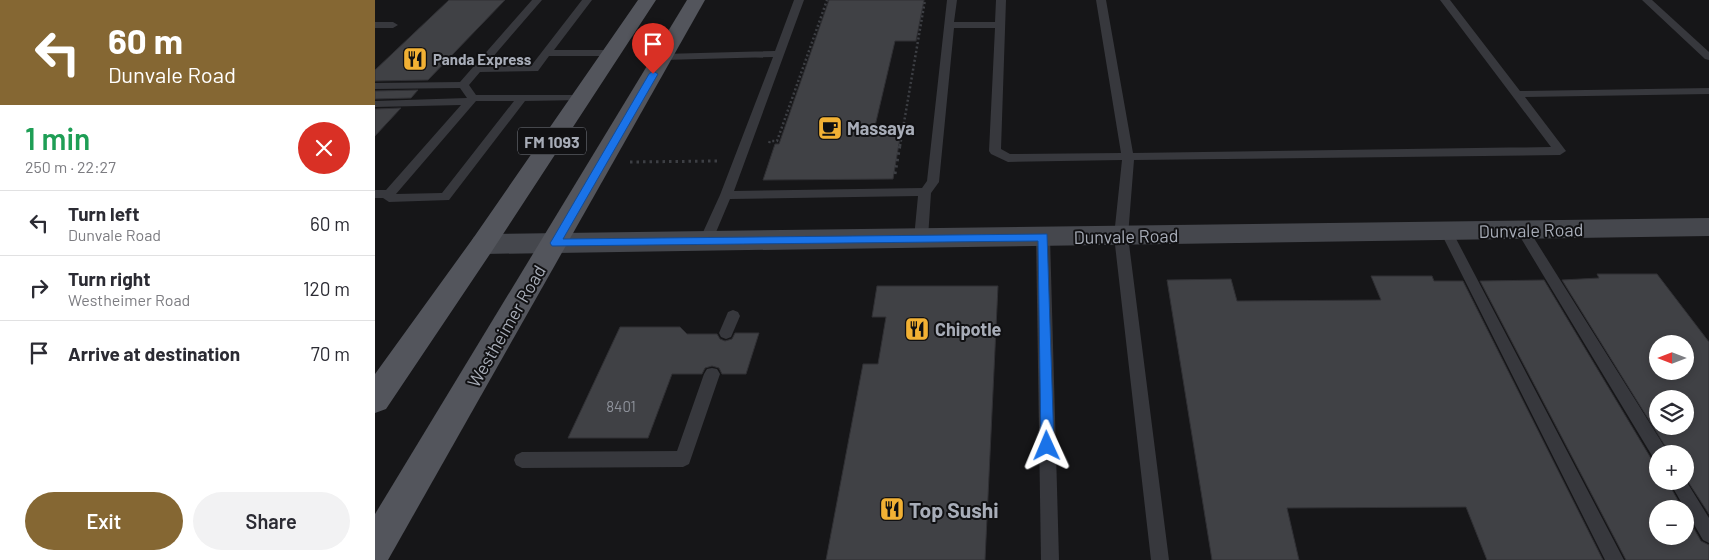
<!DOCTYPE html>
<meta charset="utf-8">
<style>
body{margin:0;font-family:Barlow,sans-serif;background:#f2f2f3;color:#2b2b33;height:100vh;display:flex;flex-direction:column;font-size:19px;white-space:nowrap}
*{box-sizing:border-box;margin:0}
p{font-size:16px;color:#7c7c81}
.icon{flex:none;width:28px;height:28px;fill:none;stroke:currentColor;stroke-width:2;stroke-linecap:round;stroke-linejoin:round}
.map{position:relative;flex:1;overflow:hidden}
.sheet{display:flex;flex-direction:column;background:#fff;width:375px}
.sheet>*{flex:none}
.guide{background:#856733;color:#fff;overflow:hidden}
.needle{width:32px;rotate:270deg}
.fabs{position:absolute;left:1274px;top:335px;display:grid;gap:10px}
.fabs a{display:grid;place-items:center;width:45px;height:45px;border-radius:50%;background:#fff;box-shadow:0 2px 8px #0003;font-size:25px}
.pin{position:absolute;display:grid;place-items:center;width:42px;height:42px;color:#fff;margin:-51px -21px;border-radius:50% 50% 50% 0;rotate:-45deg;box-shadow:0 0 5px #0007}
.pin .icon{rotate:45deg}
.me{position:absolute;width:55px;margin:-28px;rotate:359deg;stroke-linejoin:round;filter:drop-shadow(0 0 4px #0008)}
.turn{display:flex;align-items:center;gap:18px;height:105px;padding:0 25px;font-size:22px}
.turn .icon{width:65px;height:65px;stroke-width:2.5}
.turn b{display:block;font-size:35px;line-height:42px}
.round{display:grid;place-items:center;flex:none;width:52px;height:52px;border-radius:26px;background:#f2f2f3}
.headline{display:flex;align-items:center;justify-content:space-between;height:85px;padding:0 25px}
h1{font-size:30px;font-weight:600;line-height:38px;color:#1e9e55}
.button{display:flex;gap:10px;margin-top:auto;padding:10px 25px}
.button a{flex:1;height:58px;border-radius:30px;background:#856733;color:#fff;font-size:20px;font-weight:600;line-height:58px;text-align:center}
.button a+a{background:#f2f2f3;color:#2b2b33}
ul{padding:0;list-style:none}
li{display:flex;align-items:center;gap:15px;height:65px;padding:0 25px;border-top:1px solid #e1e1e2}
li div{flex:1}
li b{display:block;font-size:19px}
li em{font-style:normal}
main{display:flex;flex:1;min-height:0}
.map>svg:first-child{display:block}
</style>
<main>
<section class="sheet">
<div class="guide">
<div class="turn"><svg class="icon" aria-label="left" viewBox="0 0 24 24"><path d="M17 20v-9H6M10 6l-5 5 5 5"/></svg><div><b>60 m</b>Dunvale Road</div></div>
</div>
<div class="headline"><div><h1>1 min</h1><p>250 m · 22:27</p></div><a class="round" style="background:#d93025;color:#fff"><svg class="icon" aria-label="close" viewBox="0 0 24 24"><path d="M6 6l12 12M18 6L6 18"/></svg></a></div>
<ul>
<li><svg class="icon" aria-label="left" viewBox="0 0 24 24"><path d="M17 20v-9H6M10 6l-5 5 5 5"/></svg><div><b>Turn left</b><p>Dunvale Road</p></div><em>60 m</em></li>
<li><svg class="icon" aria-label="right" viewBox="0 0 24 24"><path d="M7 20v-9h11M14 6l5 5-5 5"/></svg><div><b>Turn right</b><p>Westheimer Road</p></div><em>120 m</em></li>
<li><svg class="icon" aria-label="arrive" viewBox="0 0 24 24"><path d="M6 21V4h12l-3 4 3 4H6"/></svg><div><b>Arrive at destination</b></div><em>70 m</em></li>
</ul>
<div class="button"><a>Exit</a><a>Share</a></div>
</section>
<div class="map">
<svg width="1334" height="560" viewBox="0 0 1334 560">
<rect width="100%" height="100%" fill="#161618"/>
<g fill="#404145" stroke="#303034" fill-rule="evenodd">
<path d="M74 0H130L53 80 0 81V70Z"/>
<path d="M454 0H549L541 41H520L500 126H527L518 179 388 180 400 144H404Z"/>
<path d="M43 90 36 98 0 99V91Z"/>
<path d="M26 108 0 136V109Z"/>
<path d="M1222 274H1282L1334 342V514L1310 477V454H1295L1187 280 1224 278ZM1282 344H1310V371H1282ZM1282 399H1310V426H1282Z"/>
<path d="M996 276H1057L1059 281H1088L1228 560H1112L1091 507 912 508 924 560H837L792 280 856 279 862 301 1006 300Z"/>
<path d="M1169 280 1277 460 1282 463V481H1292L1308 509H1282V536H1310V513L1326 541 1334 545V560H1251L1105 281Z"/>
<path d="M502 286H623L610 560H451L488 364H503L511 317H497Z"/>
<path d="M245 327H305L312 334H342L345 339 350 341 357 339 360 333H384L371 374H347L344 368 337 366 330 368 327 374H297L273 438H193Z"/>
</g>
<g fill="none" stroke-linecap="round" stroke-linejoin="round">
<g stroke="#3d3f44" stroke-width="2.5" stroke-dasharray="2 2.5" stroke-linecap="butt">
<path d="M394 143 395 141H402L452 0"/>
<path d="M525 146 550 0"/>
</g>
<g stroke="#3d3f44" stroke-width="3" stroke-dasharray="2.5 4" stroke-linecap="butt">
<path d="M255 162 344 161"/>
<path d="M520 174 525 145"/>
</g>
<g fill="#37383d" fill-rule="evenodd">
<path d="M157 0H167L110 66H156L207 0H217L179 50H236L241 53 236 56H174L163 71 105 72 94 85 101 95H205L209 96 210 98 209 100 150 101 74 200 14 202 8 198H0V190H11L86 105 0 107V101L92 98 85 88 0 89V83L85 82ZM139 101 67 193 21 194 101 101Z"/>
<path d="M419 0H429L359 191 547 188 552 181 572 0H582L579 22H620L621 0H631L626 149 635 154 746 153 721 0H731L758 153 1176 147 1065 0H1075L1145 91 1334 88V94L1150 97 1191 151 1185 155 759 160 753 236 794 560H776L739 236 747 160 633 162 616 154 614 151 620 28H579L564 182 556 193 553 238 551 241H541L539 238 543 196 355 199 336 244H326L324 241 345 195 398 57 288 60 283 57 288 54 400 51Z"/>
<path d="M1267 0H1277L1334 52V60L1330 59Z"/>
<path d="M0 22H18L23 25 18 28H0Z"/>
<path d="M1147 225 1152 227 1291 449 1293 454H1282V461L1279 459 1141 230 1142 227Z"/>
<path d="M1071 226 1076 228 1077 231 1249 560H1230L1065 231 1066 228Z"/>
<path d="M668 232 673 234 675 237 684 560H666L661 237 663 234Z"/>
<path d="M358 310 363 312 365 316 356 337 351 339 346 337 344 333 353 312Z"/>
<path d="M337 368 342 369 345 374 314 464 308 467 147 468 141 465 139 460 141 455 147 452 302 451 329 374 332 369Z"/>
<path d="M1310 479 1334 518V543L1328 540 1294 481H1310Z"/>
</g>
<path fill="#45474d" fill-rule="evenodd" d="M1334 218V236L108 254 99 251 95 244 99 237 108 234Z"/>
<g fill="#53555c" fill-rule="evenodd">
<path d="M263 0H281L117 251 11 409 0 413V374L99 237Z"/>
<path d="M312 0H330L13 560H0V514Z"/>
</g>
</g>
<path fill="#1a73e8" stroke="#114b97" d="M278 71 283 74 188 239 672 234 679 446 677 450 672 452 668 450 666 446 663 241 177 246 175 243 177 240 274 74Z"/>
<defs>
<symbol id="restaurant-square" viewBox="-11 -11 22 22"><rect x="-9" y="-9" width="18" height="18" rx="4" fill="#f2b134" stroke="#111113"/><path d="M-5-6h1v4h1v-4h1v4h1v-4h1v5L-1.5 .5V6h-2V.5L-5-1ZM5-6V6H3V1.5H1.5Q1.5-4 5-6Z" fill="#111"/></symbol>
<symbol id="cafe-square" viewBox="-11 -11 22 22"><rect x="-9" y="-9" width="18" height="18" rx="4" fill="#f2b134" stroke="#111113"/><path d="M-5.5-4.5H6V0H3Q3 3.5 0 3.5H-2.5Q-5.5 3.5-5.5 0ZM3-3.2v2h1.7v-2ZM-6 4.5H4V6H-6Z" fill="#111"/></symbol>
</defs>
<g fill-rule="evenodd">
<use href="#restaurant-square" x="26" y="45" width="28" height="28"/>
<use href="#cafe-square" x="441" y="114" width="28" height="28"/>
<use href="#restaurant-square" x="528" y="315" width="28" height="28"/>
<use href="#restaurant-square" x="503" y="495" width="28" height="28"/>
</g>
<g text-anchor="middle" dominant-baseline="central" stroke-width="4" stroke-linejoin="round" paint-order="stroke">
<g font-size="15" font-weight="bold" fill="#a8adb8" stroke="#111113" text-anchor="start">
<text x="58" y="59">Panda Express</text>
</g>
<g font-size="15" fill="#8e929b">
<text x="246" y="406">8401</text>
</g>
<rect fill="#111113" stroke="#7b7e86" stroke-width="1" x="143" y="127.5" width="68" height="27" rx="4"/>
<g font-size="16" font-weight="bold" fill="#a8adb8">
<text x="177" y="141">FM 1093</text>
</g>
<g font-size="18" font-weight="bold" fill="#a8adb8" stroke="#111113" text-anchor="start">
<text x="472" y="128">Massaya</text>
<text x="560" y="329">Chipotle</text>
</g>
<g font-size="18" fill="#a8adb8" stroke="#111113">
<text transform="translate(1156 230) rotate(-1)">Dunvale Road</text>
<text transform="translate(751 236) rotate(-1)">Dunvale Road</text>
<text transform="translate(131 326) rotate(-60)">Westheimer Road</text>
</g>
<g font-size="21" font-weight="bold" fill="#a8adb8" stroke="#111113" text-anchor="start">
<text x="534" y="509">Top Sushi</text>
</g>
</g>
</svg>
<div class="fabs">
<a><svg class="needle" viewBox="-14 -14 28 28"><path d="M0-13l5 13h-10z" fill="#e53935"/><path d="M0 13l5-13h-10z" fill="#7c7c81"/></svg></a>
<a><svg class="icon" aria-label="layers" viewBox="0 0 24 24"><path d="M12 4l9 5-9 5-9-5zM3 14l9 5 9-5"/></svg></a>
<a>+</a>
<a>−</a>
</div>
<div class="pin" style="left:278px;top:74px;background:#d93025"><svg class="icon" aria-label="arrive" viewBox="0 0 24 24"><path d="M6 21V4h12l-3 4 3 4H6"/></svg></div>
<svg class="me" style="left:672px;top:446px" viewBox="-20 -20 40 40"><path d="M0-17L14 15 0 8-14 15z" fill="#1a73e8" stroke="#fff" stroke-width="4"/></svg>
</div>
</main>
